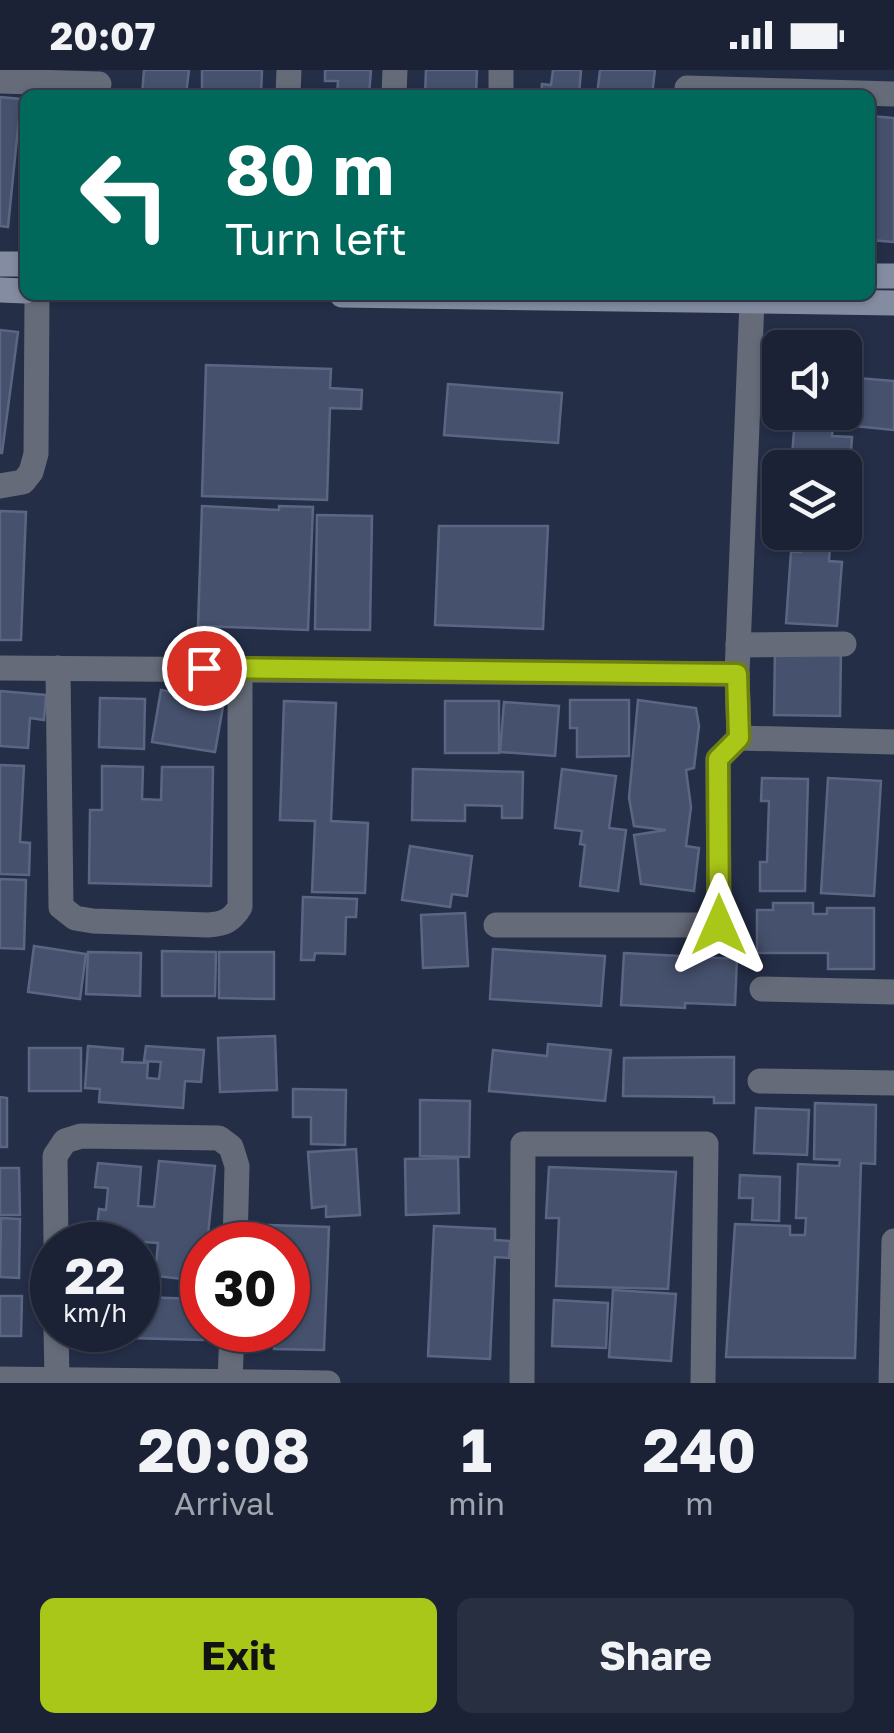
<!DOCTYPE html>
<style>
body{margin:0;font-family:"Golos Text",sans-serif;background:#282f41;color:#f1f3f6;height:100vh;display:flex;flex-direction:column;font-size:38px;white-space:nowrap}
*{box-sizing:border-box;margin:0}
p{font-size:32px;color:#a0a4ad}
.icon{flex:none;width:55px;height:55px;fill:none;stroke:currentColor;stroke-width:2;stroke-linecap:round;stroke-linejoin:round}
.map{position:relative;height:1313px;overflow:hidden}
.panel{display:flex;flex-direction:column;background:#1b2235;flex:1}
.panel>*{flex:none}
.hud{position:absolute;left:20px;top:20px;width:855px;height:210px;border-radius:15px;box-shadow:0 2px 8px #0004,0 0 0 2px #393f50;background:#00695c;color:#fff;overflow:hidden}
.controls{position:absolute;left:762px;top:260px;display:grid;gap:20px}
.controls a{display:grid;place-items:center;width:100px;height:100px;border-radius:15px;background:#1b2235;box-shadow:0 2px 8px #0004,0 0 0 2px #393f50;font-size:50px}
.speed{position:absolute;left:30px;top:1152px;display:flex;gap:20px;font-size:50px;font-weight:700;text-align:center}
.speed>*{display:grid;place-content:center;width:130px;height:130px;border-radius:50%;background:#1b2235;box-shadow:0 2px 8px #0004,0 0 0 2px #393f50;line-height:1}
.speed small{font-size:25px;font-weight:400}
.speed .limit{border:15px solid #d22;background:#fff;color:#111}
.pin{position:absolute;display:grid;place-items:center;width:85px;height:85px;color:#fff;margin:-42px;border:5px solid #fff;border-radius:50%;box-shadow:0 2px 10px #0007}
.me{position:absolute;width:110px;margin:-55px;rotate:0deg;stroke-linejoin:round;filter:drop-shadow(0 0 8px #0008)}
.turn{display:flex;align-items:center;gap:35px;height:210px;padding:0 40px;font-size:45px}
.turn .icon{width:130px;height:130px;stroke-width:2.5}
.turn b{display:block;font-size:70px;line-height:85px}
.eta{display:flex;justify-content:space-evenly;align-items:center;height:170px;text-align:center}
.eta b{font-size:60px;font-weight:700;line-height:70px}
.action{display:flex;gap:20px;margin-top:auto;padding:20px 40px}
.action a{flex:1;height:115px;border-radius:15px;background:#a9c719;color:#111;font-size:40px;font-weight:700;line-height:115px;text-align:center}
.action a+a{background:#282f41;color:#f1f3f6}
.status{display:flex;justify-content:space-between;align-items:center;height:70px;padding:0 50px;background:#1b2235;direction:ltr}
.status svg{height:28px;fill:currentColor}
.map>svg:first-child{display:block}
</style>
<div class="status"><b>20:07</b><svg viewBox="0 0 49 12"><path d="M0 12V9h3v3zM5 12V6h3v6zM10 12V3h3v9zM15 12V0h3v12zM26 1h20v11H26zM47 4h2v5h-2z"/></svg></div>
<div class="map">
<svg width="894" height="1313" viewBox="0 0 894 1313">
<rect width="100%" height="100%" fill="#242e47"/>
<g fill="#46516d" stroke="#5a6683" stroke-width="2.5">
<path d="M144 0H189L186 25H142Z"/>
<path d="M202 0H262L261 25H202Z"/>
<path d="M325 0H371L369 25H337L338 11H325Z"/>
<path d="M426 0H477L476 25H425Z"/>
<path d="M553 0H581L579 25H541L542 14 551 15Z"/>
<path d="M600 0H655L652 25H597Z"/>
<path d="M0 27 21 29 8 157 0 156Z"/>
<path d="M870 46 894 48V172L870 170Z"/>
<path d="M0 260 18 262 2 383H0Z"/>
<path d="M206 295 331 299 330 318 362 320 361 339 330 338 327 430 202 426Z"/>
<path d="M857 308 894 311V360L853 356Z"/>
<path d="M448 314 562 323 558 373 444 365Z"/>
<path d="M803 342H834L832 366 852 367 845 466H840V477L830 476 829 491 842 492 837 556 786 553 791 482H801L802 462H845V398H791L795 349H802Z"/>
<path d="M202 436 279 440V436L313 437 308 560 198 556Z"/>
<path d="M0 441 26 442 21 570H0Z"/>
<path d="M317 445 372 446 370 560 315 559Z"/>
<path d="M439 456H548L543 559 435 555Z"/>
<path d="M775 579 841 580 840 646 774 645Z"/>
<path d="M161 620 224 631 215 682 152 672Z"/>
<path d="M0 621 46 625 44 650 30 648 28 678 0 676Z"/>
<path d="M100 628 145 629 144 679 99 677Z"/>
<path d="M570 630H629V686L577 687V658H570Z"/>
<path d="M638 630 696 638 699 656 694 698 686 700 691 737 686 776 699 778 694 821 641 814 634 765 666 760 634 756 629 728Z"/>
<path d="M284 631 336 633 331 751 368 753 365 823 312 822 315 751 280 750Z"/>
<rect x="445" y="631" width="54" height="52"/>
<path d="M504 632 559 636 555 686 500 682Z"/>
<path d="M0 695 24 696 20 772 30 773 29 805 0 804Z"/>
<path d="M102 696 143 697 142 729 161 730 162 697H213L211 816 89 813 90 740H102Z"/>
<path d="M413 699 523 702 522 748H502V736L465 735V751L412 750Z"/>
<path d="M562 699 616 706 609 758 626 760 618 821 580 816 585 775 580 774 582 761 555 758Z"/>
<path d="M762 708 808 709 805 821H760V792H767L769 731H761Z"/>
<path d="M828 708 881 711 874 826 821 823Z"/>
<path d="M410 776 472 786 467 826 452 824 450 837 402 830Z"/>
<path d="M0 809 26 810 24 879 0 878Z"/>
<path d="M303 827 357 829 356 847H346L345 884 315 883 314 890H301Z"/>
<path d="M773 833H813V844H827V838H874V899H828V883H757V840H773Z"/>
<path d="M465 843 468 896 423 898 421 845Z"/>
<path d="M34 876 86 884 80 929 28 922Z"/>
<path d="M493 879 605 886 601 936 490 929Z"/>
<path d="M162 881 216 882 215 926H162Z"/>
<path d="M88 882 141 883 140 926 86 924Z"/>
<path d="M219 882H274V929L219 928Z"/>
<path d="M624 883 737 889 735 935 685 933V938L621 935Z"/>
<path d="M275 966 277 1020 220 1022 218 968Z"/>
<path d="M548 974 611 980 605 1031 489 1021 493 980 547 986Z"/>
<path d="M88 976 123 979 122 992 148 993 147 1008 159 1009 161 992 144 991 146 976 204 980 201 1012 185 1011 183 1038 99 1032 100 1019 85 1018Z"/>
<rect x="29" y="978" width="52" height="43"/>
<path d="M734 987V1033H714V1027L623 1026 624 988Z"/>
<path d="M293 1019 346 1020 345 1075 311 1074V1047H293Z"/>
<path d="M0 1027 7 1028V1077H0Z"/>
<path d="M420 1030 470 1031 469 1087 420 1086Z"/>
<path d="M815 1033 876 1035 875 1094 861 1093 855 1288 726 1287 735 1154 790 1156V1165H805L806 1148H796L798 1094 839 1096 840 1090 814 1089Z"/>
<path d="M756 1038 809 1040 807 1085 754 1083Z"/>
<path d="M356 1079 360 1145 326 1147V1136L312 1138 308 1082Z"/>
<path d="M458 1088 459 1143 406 1145 405 1089Z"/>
<path d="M159 1091 215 1096 207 1175H202V1211L155 1206 158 1173 142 1172 138 1210V1175H107L108 1165 96 1164 99 1139 106 1140 108 1118 95 1117 98 1093 141 1097 138 1136 154 1137Z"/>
<path d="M549 1097 676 1102 668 1219 556 1216 559 1148H546Z"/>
<path d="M0 1098H19L20 1145H0Z"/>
<path d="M740 1105 780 1107 779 1151 752 1150 753 1128H739Z"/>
<path d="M1 1148 20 1149 19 1208 0 1207Z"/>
<path d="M269 1155 329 1157 324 1280 274 1279 275 1260H288V1175H268Z"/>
<path d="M434 1156 495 1159V1170L510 1171 509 1188 495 1187 490 1289 428 1286Z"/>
<path d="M613 1220 676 1224 671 1291 609 1287Z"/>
<path d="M0 1226H22L21 1266H0Z"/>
<path d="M138 1227 202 1229 203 1270 91 1267V1260H138Z"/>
<path d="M554 1230 608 1233 606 1278 552 1276Z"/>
</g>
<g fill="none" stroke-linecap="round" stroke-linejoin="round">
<g stroke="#656b78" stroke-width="25">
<path d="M0 11 99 14"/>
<path d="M687 18 894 24"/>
<path d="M288 25 289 0"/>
<path d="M394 25 395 0"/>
<path d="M501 25V0"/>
<path d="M0 416 23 412 31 402 36 384 37 225"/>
<path d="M738 575 844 574"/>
<path d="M0 598 737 604"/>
<path d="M58 598 61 837 75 848 93 851 208 855C225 854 232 850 240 837V598"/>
<path d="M739 668 737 604 752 231"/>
<path d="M496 855H719L718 689 739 668 894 672"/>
<path d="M762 919 894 922"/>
<path d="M760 1011 894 1013"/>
<path d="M56 1175 55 1086 65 1071 81 1066 219 1068 231 1077 237 1096 235 1175"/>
<path d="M56 1260 57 1309"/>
<path d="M0 1309 328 1313"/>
<path d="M230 1312 232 1260"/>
<path d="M522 1313 523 1074H706L703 1313"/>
<path d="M891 1313 894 1171"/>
</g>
<g stroke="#838ca1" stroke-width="25">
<path d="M0 194H25"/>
<path d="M870 206H894"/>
<path d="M0 220 25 221"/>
<path d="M342 225 894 233"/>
</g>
</g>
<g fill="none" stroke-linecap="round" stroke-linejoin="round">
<defs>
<path id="route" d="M204 598 737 604 739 668 718 689 719 855"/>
</defs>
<use href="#route" stroke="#6e8110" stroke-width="25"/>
<use href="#route" stroke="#a9c719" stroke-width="18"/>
</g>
</svg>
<div class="controls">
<a><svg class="icon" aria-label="sound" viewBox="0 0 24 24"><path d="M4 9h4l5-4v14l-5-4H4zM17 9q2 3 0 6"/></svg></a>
<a><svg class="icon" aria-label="layers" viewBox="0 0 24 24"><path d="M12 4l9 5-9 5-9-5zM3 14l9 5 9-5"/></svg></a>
</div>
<div class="speed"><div>22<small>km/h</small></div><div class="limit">30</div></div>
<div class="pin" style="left:204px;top:598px;background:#d93025"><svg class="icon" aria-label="arrive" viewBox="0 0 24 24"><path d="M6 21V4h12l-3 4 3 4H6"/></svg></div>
<svg class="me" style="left:719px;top:855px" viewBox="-20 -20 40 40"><path d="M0-17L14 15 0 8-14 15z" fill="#a9c719" stroke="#fff" stroke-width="4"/></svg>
<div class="hud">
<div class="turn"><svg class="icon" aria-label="left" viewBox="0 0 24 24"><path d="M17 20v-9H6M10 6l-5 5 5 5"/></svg><div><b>80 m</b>Turn left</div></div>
</div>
</div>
<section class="panel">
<div class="eta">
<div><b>20:08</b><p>Arrival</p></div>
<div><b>1</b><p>min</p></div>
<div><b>240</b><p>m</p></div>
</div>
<div class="action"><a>Exit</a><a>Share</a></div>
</section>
